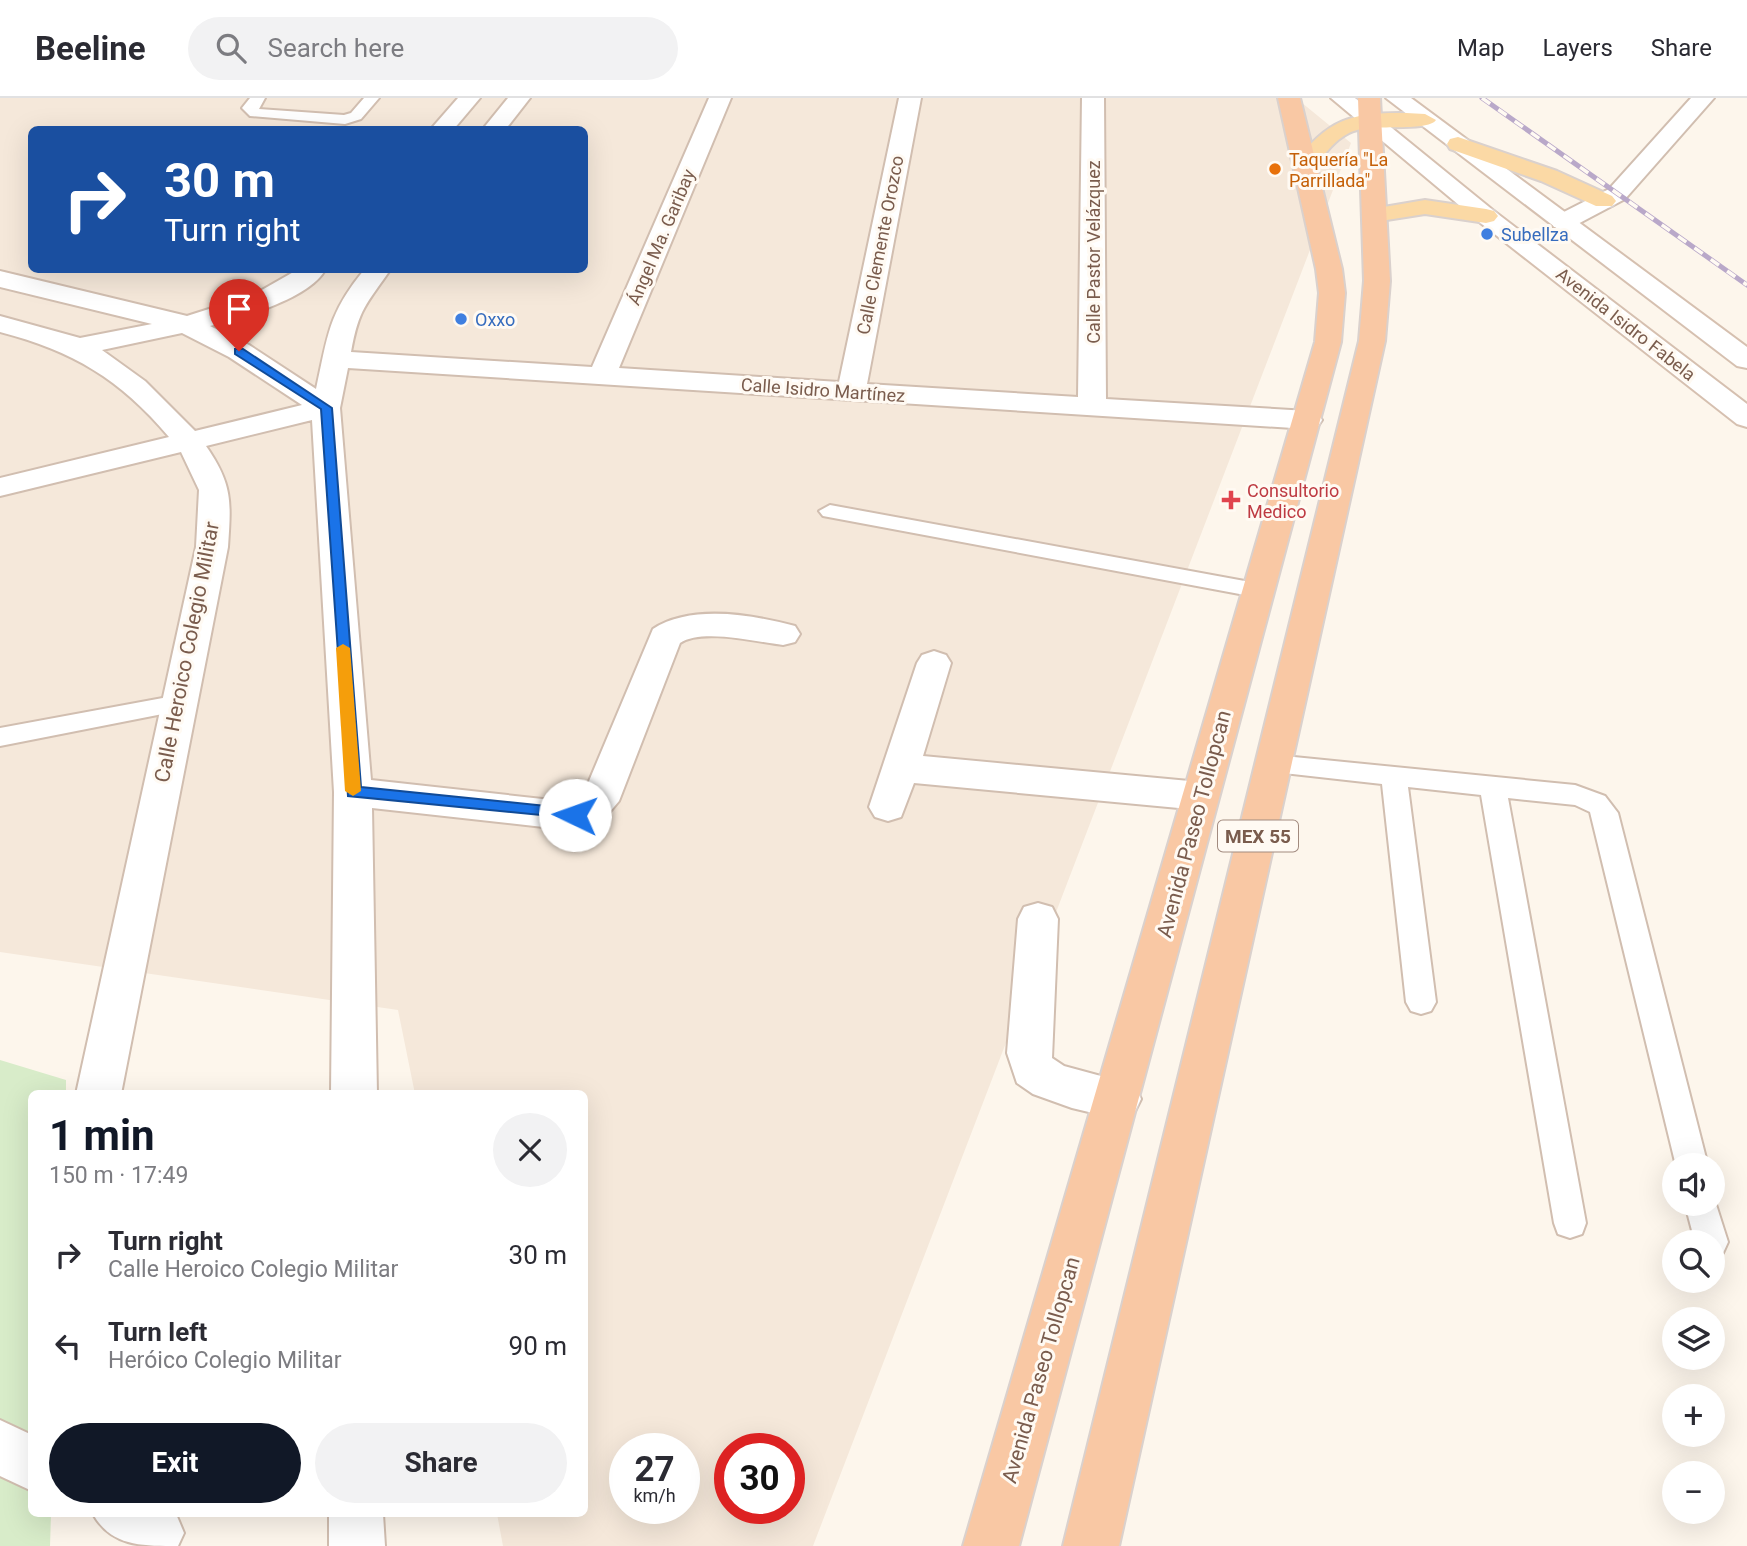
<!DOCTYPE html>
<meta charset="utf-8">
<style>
body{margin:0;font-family:Roboto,sans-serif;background:#f2f2f3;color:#2b2b33;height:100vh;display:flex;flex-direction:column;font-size:26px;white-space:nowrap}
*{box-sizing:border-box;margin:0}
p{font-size:23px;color:#7c7c81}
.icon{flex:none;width:38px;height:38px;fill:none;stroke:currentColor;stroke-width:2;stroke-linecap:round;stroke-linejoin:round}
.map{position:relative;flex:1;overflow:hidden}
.panel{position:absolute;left:28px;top:992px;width:560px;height:427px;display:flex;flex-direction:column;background:#fff;border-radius:10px;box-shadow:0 7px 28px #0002}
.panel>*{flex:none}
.hud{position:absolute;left:28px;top:28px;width:560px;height:147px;border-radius:10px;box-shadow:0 7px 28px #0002;background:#1a4fa0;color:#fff;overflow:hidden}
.fabs{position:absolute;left:1662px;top:1055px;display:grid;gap:14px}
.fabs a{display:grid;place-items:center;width:63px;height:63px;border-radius:50%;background:#fff;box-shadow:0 7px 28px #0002;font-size:35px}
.speed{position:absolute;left:609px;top:1335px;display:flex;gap:14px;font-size:35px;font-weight:700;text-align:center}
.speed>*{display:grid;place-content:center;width:91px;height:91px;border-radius:50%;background:#fff;box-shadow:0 7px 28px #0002;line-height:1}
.speed small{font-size:18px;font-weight:400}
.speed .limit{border:10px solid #d22;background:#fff;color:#111}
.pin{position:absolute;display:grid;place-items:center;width:60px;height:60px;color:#fff;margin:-72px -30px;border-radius:50% 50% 50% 0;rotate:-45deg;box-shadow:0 0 7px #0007}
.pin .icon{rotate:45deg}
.me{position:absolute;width:77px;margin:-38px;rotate:273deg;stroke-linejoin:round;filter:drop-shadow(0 0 5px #0008)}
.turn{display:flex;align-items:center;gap:24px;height:147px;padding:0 21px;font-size:32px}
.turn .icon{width:91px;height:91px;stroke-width:2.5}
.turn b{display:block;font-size:49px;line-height:60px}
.round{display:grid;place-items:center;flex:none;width:74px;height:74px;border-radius:37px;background:#f2f2f3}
.summary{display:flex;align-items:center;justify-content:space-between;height:119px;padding:0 21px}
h1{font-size:42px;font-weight:700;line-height:52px;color:#111827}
.cta{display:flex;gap:14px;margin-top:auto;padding:14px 21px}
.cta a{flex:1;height:80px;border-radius:42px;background:#111827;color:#fff;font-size:28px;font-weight:700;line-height:80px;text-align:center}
.cta a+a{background:#f2f2f3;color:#2b2b33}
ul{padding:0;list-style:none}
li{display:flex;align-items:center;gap:21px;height:91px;padding:0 21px}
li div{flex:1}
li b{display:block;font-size:26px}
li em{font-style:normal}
header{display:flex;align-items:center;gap:42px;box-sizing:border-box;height:98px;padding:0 35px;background:#fff;border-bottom:2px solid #e1e1e2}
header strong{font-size:33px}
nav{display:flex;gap:38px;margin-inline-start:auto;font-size:24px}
.search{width:490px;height:63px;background:#f2f2f3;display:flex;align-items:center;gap:18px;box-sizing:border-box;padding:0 24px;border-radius:38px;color:#7c7c81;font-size:26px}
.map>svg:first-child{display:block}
</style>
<header>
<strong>Beeline</strong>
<div class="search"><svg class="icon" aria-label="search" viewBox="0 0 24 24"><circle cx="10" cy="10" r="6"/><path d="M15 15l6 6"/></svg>Search here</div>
<nav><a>Map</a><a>Layers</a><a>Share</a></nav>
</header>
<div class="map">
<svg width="1747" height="1448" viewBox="0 0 1747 1448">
<rect width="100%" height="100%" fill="#fdf6ec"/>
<path fill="#f5e8da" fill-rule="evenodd" d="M0 0H1296L1351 45 813 1448H503L497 1416H584V996H415L398 912 0 854ZM32 32H584V172H32ZM625 1351H684V1410H625ZM730 1351H789V1410H730Z"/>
<path fill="#d8ecc9" d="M0 962 66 982V996H32V1416H51L50 1448H0Z"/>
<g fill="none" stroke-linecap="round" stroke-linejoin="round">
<defs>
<g id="service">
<path d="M250 0H265L259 11 344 17 351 15 364 0H379L361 21 345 26 250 18 242 10Z"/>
<path d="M830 407 1261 486 1269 488 1272 493 1269 498 1261 500 823 418 819 413Z"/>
<path d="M179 597 188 599 191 605 188 611 0 648V630Z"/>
<path d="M1274 657 1575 687 1605 698 1618 715 1708 1068H1676L1590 714 1575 707 1508 700 1586 1125 1582 1136 1570 1140 1558 1136 1554 1125 1481 697 1408 689 1436 904 1431 913 1421 916 1411 913 1406 904 1382 686 1265 673 1261 666 1265 659Z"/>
<path d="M1713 1097 1728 1144 1723 1155 1713 1159V1144H1695L1685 1106H1713Z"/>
</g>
<g id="minor">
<path d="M458 0H480L453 32H430Z"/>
<path d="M508 0H530L505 32H482Z"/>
<path d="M709 0H731L619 270 839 284 899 0H921L867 286 1078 299 1082 0H1104L1106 301 1308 313 1318 316 1322 322 1318 328 1308 331 348 270 340 310 371 682 561 703 578 700 584 695 653 531C691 506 754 517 795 528L800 536 795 544 783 547C757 544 702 530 680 545L619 703 603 722 561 731 372 710 377 996H331L334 694 312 322 206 348C233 387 231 404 228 449L121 996H76L196 449 199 392 181 354 0 398V380L169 339C120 281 73 253 0 234V218L80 240 152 226 0 189V173L187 218 253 197 297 172H325C309 201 242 219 210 228L249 247 316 291C328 237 328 216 364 172H390C366 207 359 210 351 254L592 269ZM182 235 229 259 302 307 195 333 145 283 102 252Z"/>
<path d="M1691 0H1714L1625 101 1572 129H1554L1551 124 1554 119 1609 91Z"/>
<path d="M934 553 946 557 951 565 923 658 1200 684 1213 688 1219 698 1213 708 1200 712 914 685 901 719 888 723 875 719 869 709 917 565 922 557Z"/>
<path d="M1038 805 1052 809 1058 821 1052 960 1064 968 1134 987 1141 1001 1134 1015 1118 1021 1072 1010 1033 996 1017 985 1007 955 1018 821 1024 809Z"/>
<path d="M0 1322 32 1337V1393L0 1378Z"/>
<path d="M93 1416H176L184 1435 178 1448C140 1448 111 1448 93 1416Z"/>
<path d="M329 1416H383L385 1448H329Z"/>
</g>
<g id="secondary">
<path d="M1331 0H1355L1494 113 1747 306V329L1737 326 1478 123Z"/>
<path d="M1386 0H1411L1747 249V270L1737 268Z"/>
</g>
<g id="primary">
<path d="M1406 15 1425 16 1436 22C1427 35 1369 24 1349 35 1333 43 1324 57 1314 71H1298L1295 66C1326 21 1353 14 1406 15Z"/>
<path d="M1458 39 1557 73 1612 98 1616 103 1612 108H1596L1541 83 1450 51 1447 46 1450 41Z"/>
<path d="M1425 102 1486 111 1494 113 1498 118 1494 123 1486 125 1425 116 1374 124 1366 122 1362 117 1366 112Z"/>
</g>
<g id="trunk">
<path d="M1278 0H1300L1342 171 1345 195 1341 244 1019 1448H963L1315 244 1319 195 1316 171Z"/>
<path d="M1358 0H1380L1390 183 1385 243 1119 1448H1063L1359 243 1364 183Z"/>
</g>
</defs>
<use href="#service" stroke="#d1beb0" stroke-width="4"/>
<use href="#minor" stroke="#d1beb0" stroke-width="4"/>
<use href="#secondary" stroke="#d6c0b0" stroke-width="4"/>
<use href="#primary" stroke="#dad1cd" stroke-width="4"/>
<use href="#trunk" stroke="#dad1cd" stroke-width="4"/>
<use href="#service" fill="#fff" fill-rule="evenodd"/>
<use href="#minor" fill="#fff" fill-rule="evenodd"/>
<use href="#secondary" fill="#fff" fill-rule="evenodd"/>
<use href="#primary" fill="#fbd9a5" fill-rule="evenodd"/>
<use href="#trunk" fill="#f9c8a4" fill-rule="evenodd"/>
<defs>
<path id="rail" d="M1482 0 1747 187"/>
</defs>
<use href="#rail" stroke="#b9a8c9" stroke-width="5"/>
<use href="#rail" stroke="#fffaf3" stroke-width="3.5" stroke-dasharray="10" stroke-linecap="butt"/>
</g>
<path fill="#1a73e8" stroke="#114b97" stroke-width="2" d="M235 251H243L332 310 361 689 575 711 581 712V721L348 698 321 311 235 256Z"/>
<path fill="#f59e0b" d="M343 546 350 550 361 693 353 698 345 693 336 550Z"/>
<circle fill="#e8710a" stroke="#fffaf3" stroke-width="2.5" cx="1275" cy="71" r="7"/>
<g fill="#3f7fe0" stroke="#fffaf3" stroke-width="2.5">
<circle cx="1487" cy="136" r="7"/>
<circle cx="461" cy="221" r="7"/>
</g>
<path fill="#e0444e" stroke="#fffaf3" stroke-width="2.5" d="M1227.5 391.5h7v7h7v7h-7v7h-7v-7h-7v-7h7z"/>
<g text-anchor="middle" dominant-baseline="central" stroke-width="6" stroke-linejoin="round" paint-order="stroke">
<g font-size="18" fill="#c56008" stroke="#fffaf3" text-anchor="start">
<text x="1289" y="61">Taquería "La<tspan x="1289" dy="21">Parrillada"</tspan></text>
</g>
<g font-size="18" fill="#366cbe" stroke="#fffaf3" text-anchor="start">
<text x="1501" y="136">Subellza</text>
<text x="475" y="221">Oxxo</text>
</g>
<g font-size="18" fill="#7a5c4d" stroke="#fffaf3">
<text transform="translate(661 139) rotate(-67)">Ángel Ma. Garibay</text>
<text transform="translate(880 147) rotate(-79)">Calle Clemente Orozco</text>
<text transform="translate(1093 154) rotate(-90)">Calle Pastor Velázquez</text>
<text transform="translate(1626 226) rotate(38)">Avenida Isidro Fabela</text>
<text transform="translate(823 292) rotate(4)">Calle Isidro Martínez</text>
</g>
<g font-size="18" fill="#be3a42" stroke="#fffaf3" text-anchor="start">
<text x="1247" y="392">Consultorio<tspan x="1247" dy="21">Medico</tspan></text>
</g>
<rect fill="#fffaf3" stroke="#a28b7f" stroke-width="2" x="1218" y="722.5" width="80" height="31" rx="5"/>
<g font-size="19" font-weight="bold" fill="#7a5c4d">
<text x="1258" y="738">MEX 55</text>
</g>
<g font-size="21" fill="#7a5c4d" stroke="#fffaf3">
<text transform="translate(187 554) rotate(-79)">Calle Heroico Colegio Militar</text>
<text transform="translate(1194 726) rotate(-75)">Avenida Paseo Tollopcan</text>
<text transform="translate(1041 1272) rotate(-74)">Avenida Paseo Tollopcan</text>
</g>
</g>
</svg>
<div class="fabs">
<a><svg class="icon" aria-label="sound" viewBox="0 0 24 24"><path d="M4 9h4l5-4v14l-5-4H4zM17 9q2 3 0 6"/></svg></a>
<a><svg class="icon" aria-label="search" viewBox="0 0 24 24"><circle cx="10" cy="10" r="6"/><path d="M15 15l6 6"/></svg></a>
<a><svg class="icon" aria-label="layers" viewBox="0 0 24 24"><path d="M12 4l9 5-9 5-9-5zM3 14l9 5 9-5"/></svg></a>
<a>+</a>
<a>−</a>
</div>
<div class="speed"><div>27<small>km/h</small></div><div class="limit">30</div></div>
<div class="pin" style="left:239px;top:253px;background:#d93025"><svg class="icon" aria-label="arrive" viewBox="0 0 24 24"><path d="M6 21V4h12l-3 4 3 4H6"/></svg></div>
<svg class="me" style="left:575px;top:717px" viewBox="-20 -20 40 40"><circle r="19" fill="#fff"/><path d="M0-13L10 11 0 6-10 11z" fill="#1a73e8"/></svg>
<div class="hud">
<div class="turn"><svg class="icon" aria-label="right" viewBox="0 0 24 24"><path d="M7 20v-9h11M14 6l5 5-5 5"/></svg><div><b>30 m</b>Turn right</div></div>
</div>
<section class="panel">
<div class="summary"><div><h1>1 min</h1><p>150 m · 17:49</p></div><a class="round"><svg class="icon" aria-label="close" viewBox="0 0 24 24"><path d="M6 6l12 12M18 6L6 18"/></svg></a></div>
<ul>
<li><svg class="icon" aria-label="right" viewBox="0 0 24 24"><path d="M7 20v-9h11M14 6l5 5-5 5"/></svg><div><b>Turn right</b><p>Calle Heroico Colegio Militar</p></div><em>30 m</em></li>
<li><svg class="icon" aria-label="left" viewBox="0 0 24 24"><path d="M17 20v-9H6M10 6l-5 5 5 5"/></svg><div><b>Turn left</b><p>Heróico Colegio Militar</p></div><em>90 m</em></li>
</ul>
<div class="cta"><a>Exit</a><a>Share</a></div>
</section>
</div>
